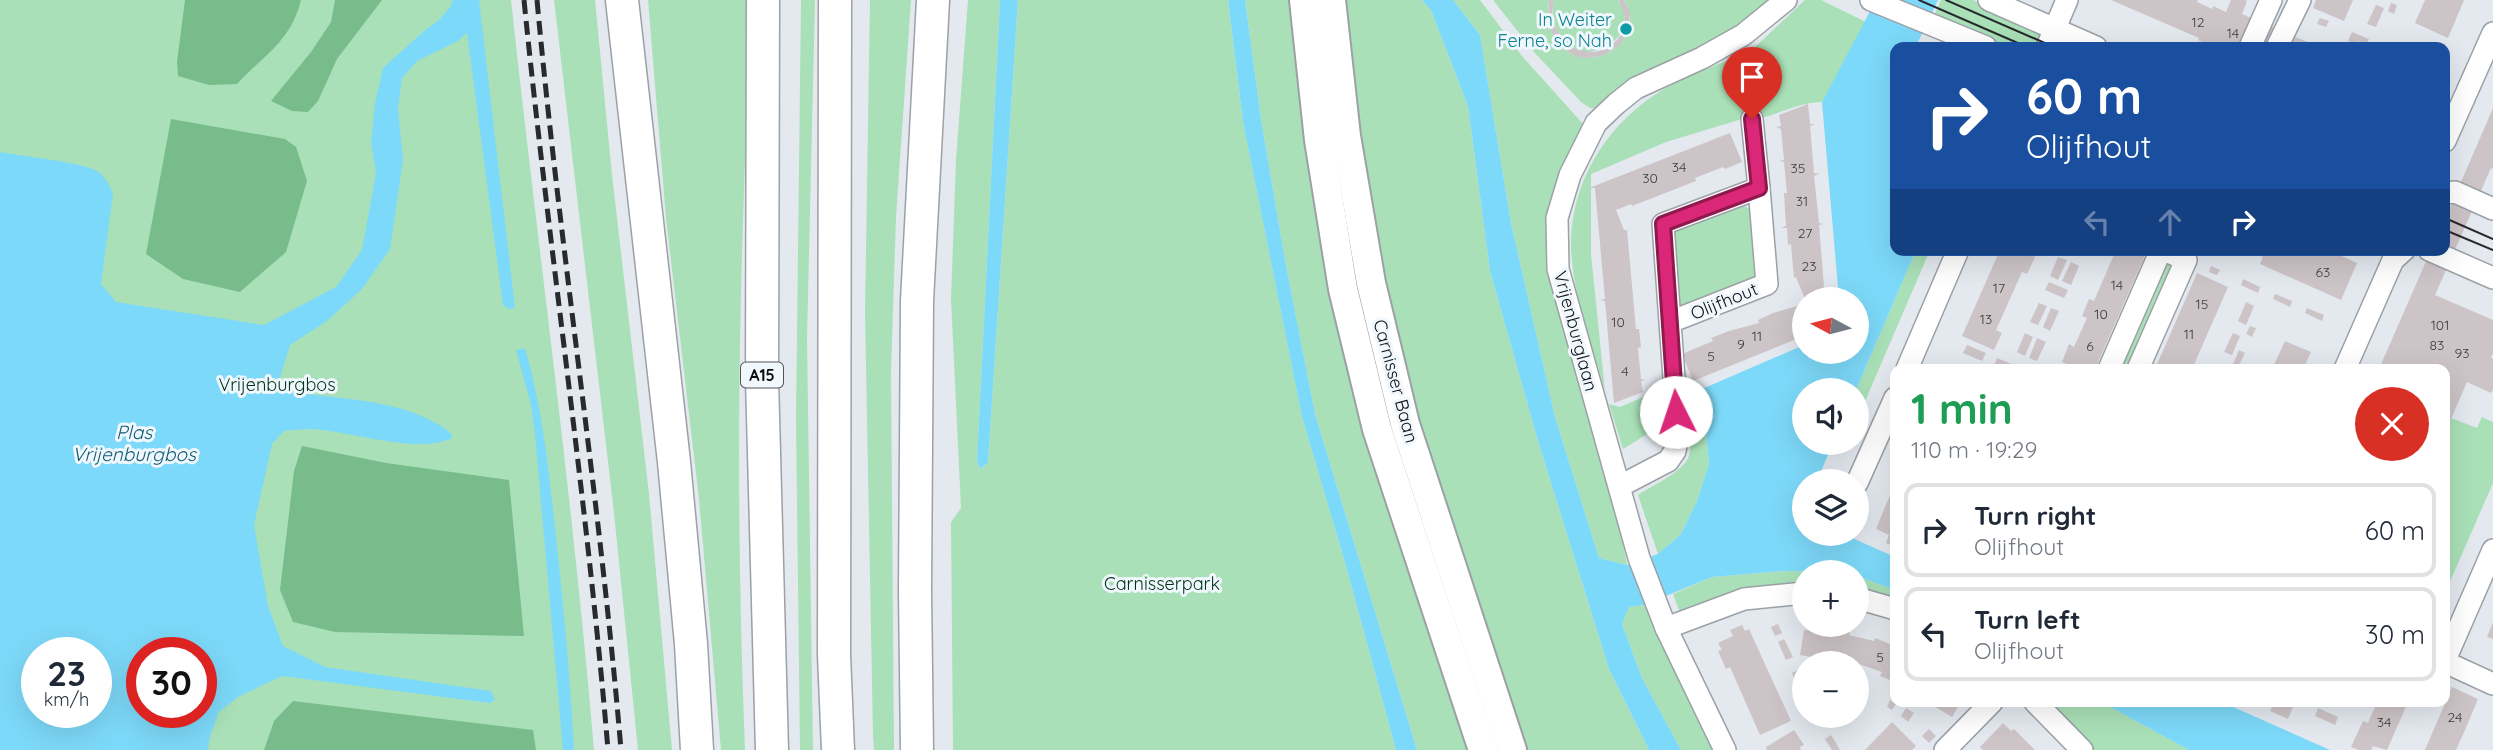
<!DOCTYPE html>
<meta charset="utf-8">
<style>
body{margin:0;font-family:Quicksand,sans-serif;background:#f2f2f3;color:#1f2937;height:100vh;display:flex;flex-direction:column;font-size:26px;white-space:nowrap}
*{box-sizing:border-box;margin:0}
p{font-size:23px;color:#747a83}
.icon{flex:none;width:38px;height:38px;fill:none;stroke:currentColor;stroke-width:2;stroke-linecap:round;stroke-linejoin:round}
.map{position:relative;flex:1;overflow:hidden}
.details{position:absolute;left:1890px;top:364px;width:560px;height:343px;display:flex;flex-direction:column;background:#fff;border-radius:14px;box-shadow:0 7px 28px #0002}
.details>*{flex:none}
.banner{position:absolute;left:1890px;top:42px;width:560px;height:214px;border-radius:14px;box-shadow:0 7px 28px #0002;background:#1a4fa0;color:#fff;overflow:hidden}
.needle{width:46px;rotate:277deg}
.controls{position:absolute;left:1792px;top:287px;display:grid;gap:14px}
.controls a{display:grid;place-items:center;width:77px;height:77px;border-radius:50%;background:#fff;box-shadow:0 7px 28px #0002;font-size:35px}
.speed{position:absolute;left:21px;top:637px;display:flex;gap:14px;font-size:35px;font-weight:700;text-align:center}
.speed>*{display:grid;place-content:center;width:91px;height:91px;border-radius:50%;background:#fff;box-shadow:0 7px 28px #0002;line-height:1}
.speed small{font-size:18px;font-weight:400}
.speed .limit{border:10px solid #d22;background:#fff;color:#111}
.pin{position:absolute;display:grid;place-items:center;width:60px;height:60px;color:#fff;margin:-72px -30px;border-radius:50% 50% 50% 0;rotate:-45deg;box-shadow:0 0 7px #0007}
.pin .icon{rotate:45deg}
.me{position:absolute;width:77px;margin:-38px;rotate:356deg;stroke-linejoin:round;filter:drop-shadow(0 0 5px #0008)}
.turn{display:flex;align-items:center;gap:24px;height:147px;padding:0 21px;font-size:32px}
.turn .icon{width:91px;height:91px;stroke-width:2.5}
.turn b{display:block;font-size:49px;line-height:60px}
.lanes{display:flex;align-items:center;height:66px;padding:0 21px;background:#0003;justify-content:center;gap:35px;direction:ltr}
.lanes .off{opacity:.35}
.round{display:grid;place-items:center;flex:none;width:74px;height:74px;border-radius:37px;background:#f2f2f3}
.headline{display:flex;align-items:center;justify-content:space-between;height:119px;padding:0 21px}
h1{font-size:42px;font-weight:700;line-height:52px;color:#1e9e55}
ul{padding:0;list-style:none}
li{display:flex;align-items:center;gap:21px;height:94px;margin:0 14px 10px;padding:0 7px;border:4px solid #e0e1e3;border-radius:14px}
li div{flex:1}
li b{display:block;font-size:26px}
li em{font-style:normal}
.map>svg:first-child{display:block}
</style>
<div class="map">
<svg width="2493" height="750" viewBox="0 0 2493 750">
<rect width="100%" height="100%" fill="#e3e9ef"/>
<g fill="#a9e0b7" fill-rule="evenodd">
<path d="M0 0H511C538 250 573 499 594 750H0ZM37 653H96V712H37ZM142 653H201V712H142Z"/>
<path d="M554 0H595L612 175 649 494 672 750H638L614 513Z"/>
<path d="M648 0H751C749 74 745 149 743 223 737 399 738 575 745 750H721L699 499 666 218Z"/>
<path d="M801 0H815L807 339 813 750H800L796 419Z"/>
<path d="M870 0H911L896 217 891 372 894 750H874L873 736 865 313Z"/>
<path d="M968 0H1000L977 460 980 469 988 463 1018 0H1228L1243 122 1302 417 1344 559 1396 750H953L951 522 961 508 951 299 956 160Z"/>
<path d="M1245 0H1303L1333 236 1481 750H1417L1315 414 1285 260 1261 119Z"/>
<path d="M1343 0H1422L1431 10 1468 106 1490 271 1538 441 1609 669 1649 750H1523L1440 507 1384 287 1355 114Z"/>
<path d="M1453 0H1480L1522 56 1583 124 1555 184 1549 218 1550 261 1574 368 1625 541 1623 544 1627 565 1599 558 1555 417 1511 223 1480 35Z"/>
<path d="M1493 0H1549C1547 14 1548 25 1554 37 1581 83 1651 44 1624 0H1772L1754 18 1599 109 1590 108 1581 102 1534 52Z"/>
<path d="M1554 0H1618C1645 36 1585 73 1561 36 1553 25 1551 13 1554 0Z"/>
<path d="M1805 0H1821L1866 22 1822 102C1800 102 1779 114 1757 119 1755 89 1766 80 1754 48Z"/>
<path d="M1941 0H1973L2038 28 2040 37 2036 47H2001L1933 18Z"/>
<path d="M1749 49C1762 84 1745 88 1742 119L1666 142 1591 174V254L1605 391C1592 344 1572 294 1571 245 1571 185 1603 130 1653 96 1682 76 1718 67 1749 49Z"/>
<path d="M1735 205 1744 206 1750 209 1755 276 1753 281 1679 307 1670 233Z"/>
<path d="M1916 250H1930L1860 413 1857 412 1856 390Z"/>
<path d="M2162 257 2179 264 2133 369H2114Z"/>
<path d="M1687 383H1694L1702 389 1709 464 1697 501 1681 534 1658 554 1638 495C1653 485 1677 475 1687 460 1696 446 1688 400 1687 383Z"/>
<path d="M1646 396 1649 433 1623 449 1609 404 1620 407Z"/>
<path d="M2482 417 2493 422V483L2445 593V433L2451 418 2477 428Z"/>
<path d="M1783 571 1845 572H1804V588L1680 613 1673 594 1712 577Z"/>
<path d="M1857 576 1895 590V602L1857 593Z"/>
<path d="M1644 605 1651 619 1716 750H1681L1642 678 1622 624 1628 607Z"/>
<path d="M2046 702H2101L2189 750H2093Z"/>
</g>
<g fill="#78bc8b">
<path d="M185 0H301C291 41 265 54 237 84L209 85 178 76 177 62Z"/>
<path d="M335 0H382L337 59 318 101 308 112 292 111 271 101 311 52 331 22Z"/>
<path d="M171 119 285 139 296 147 307 181 286 252 240 292 183 279 146 254Z"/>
<path d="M302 446 386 463 509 480 524 636 335 632 293 622 280 590 294 471Z"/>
<path d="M293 701 533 730 536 750H264L274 721Z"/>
</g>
<g fill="#7dd9f9" fill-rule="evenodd">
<path d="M452 0H479L515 308 509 309 503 305 467 33 458 41 417 61 402 78 398 109 403 160 390 249 362 289 327 321 290 345 279 381 287 391C341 400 406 398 451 433L452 438C418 455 350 431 312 429 303 429 293 430 284 431L272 444 254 525 268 606 283 646 325 667 491 691 495 700 490 703 282 676 238 697 219 712 210 736 208 750H0V152C21 156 81 162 97 171 105 176 109 185 113 193L101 284 116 302 264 325 336 287 362 250 376 173 371 143 375 103 383 68 424 31 439 20 451 6ZM37 653H96V712H37ZM142 653H201V712H142Z"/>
<path d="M1000 0H1018L988 463 980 469 977 460Z"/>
<path d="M1228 0H1245L1261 119 1285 260 1315 414 1417 750H1396L1344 559 1302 417 1243 122Z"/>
<path d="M1422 0H1453L1480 35 1511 223 1555 417 1599 558 1627 565 1658 554 1681 534 1697 501 1709 464 1702 389 1804 345V352H1857V299H1839L1822 102 1876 0H1938L1918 42 1926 47H1895V136L1890 142 1895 144V250H1916L1856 390H1804V443H1833L1817 481H1804L1802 515 1804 534H1843L1895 557V590L1857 576V572L1783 571 1712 577 1644 605 1629 607 1622 624 1642 678 1681 750H1649L1609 669 1538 441 1490 271 1468 106 1431 10Z"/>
<path d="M525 348C543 410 549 473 556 537 564 608 570 679 574 750H563L535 435 531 405 516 350Z"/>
<path d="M2101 702H2222L2330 750H2189Z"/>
</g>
<g fill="#cdc4c7">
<path d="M1549 0H1554L1552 13 1555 26 1565 42 1578 50 1595 52 1606 49 1617 40 1622 33 1625 17 1619 0H1624L1630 12 1628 33 1619 46 1604 55 1590 58 1577 57 1562 48 1552 33 1548 21Z"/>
<path d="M2111 0H2198L2197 2 2212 9 2213 6 2226 12 2231 0H2245L2247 1 2242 14 2319 47H2215L2198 40 2199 38Z"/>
<path d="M2316 0H2353L2344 21 2313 8Z"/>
<path d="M2425 0H2464L2448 38 2415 23Z"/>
<path d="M2391 3 2397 5 2394 14 2388 11Z"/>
<path d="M2376 5 2384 8 2376 27 2367 24Z"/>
<path d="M2320 18 2329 21 2326 27 2317 24Z"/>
<path d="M2352 32 2369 39 2366 45 2358 41 2356 44 2348 41Z"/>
<path d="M1808 104 1810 124H1815L1810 126 1814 173 1819 174 1814 176 1819 223 1824 224 1819 225 1825 299H1805L1796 277 1794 278 1791 244 1788 245 1787 228H1781L1786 226 1784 193H1787L1784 162 1779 161 1784 160 1781 129 1776 127 1781 126 1779 115Z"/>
<path d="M2493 108V169L2491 168 2435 295 2493 320V353L2491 358 2493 359V389L2491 393 2467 382 2445 433V369H2379L2431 250H2445V219Z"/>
<path d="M1730 133 1742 162 1725 169 1723 167 1695 178 1696 181 1632 206 1631 204 1616 210 1624 230H1627L1636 329H1639L1641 347 1638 348 1641 379 1646 380 1641 381 1643 392 1614 403 1605 301 1600 300 1605 299 1595 188H1589Z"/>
<path d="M2000 250H2032L2030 254 2035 257 2027 274 2022 272 1996 330 2002 333 1994 350 1962 336Z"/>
<path d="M2116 250 2147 251 2095 369H2064L2067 364 2062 362 2069 344 2074 347 2087 318 2082 316 2089 299 2094 301Z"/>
<path d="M2231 250H2247L2245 256Z"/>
<path d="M2247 250H2328L2357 263 2341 300 2260 264 2263 257Z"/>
<path d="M2058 257 2067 260 2058 280 2050 276Z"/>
<path d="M2071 262 2079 266 2071 285 2062 281Z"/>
<path d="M2211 266 2220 270 2217 275 2209 272Z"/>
<path d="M2197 273 2228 287 2221 303 2192 369H2155Z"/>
<path d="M2243 279 2260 287 2258 293 2241 285Z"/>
<path d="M2049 282 2068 290 2064 298 2045 290Z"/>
<path d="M2275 294 2292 301 2290 307 2273 299Z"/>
<path d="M2246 302 2254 306 2246 325 2238 321Z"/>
<path d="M2039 303 2047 306 2038 325 2030 322Z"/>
<path d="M1804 304V336L1693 381 1682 354 1713 341 1711 338 1729 331 1759 323 1758 320 1773 313Z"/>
<path d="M2051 308 2059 311 2050 331 2043 327Z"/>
<path d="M2307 308 2324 315 2322 321 2305 313Z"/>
<path d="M2250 326 2256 328 2252 337 2246 334Z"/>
<path d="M2025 333 2033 337 2025 356 2017 352Z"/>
<path d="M2233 333 2240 336 2232 355 2224 352Z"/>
<path d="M2037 338 2046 342 2037 361 2029 358Z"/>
<path d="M2285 341 2311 352 2303 369H2272Z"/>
<path d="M1967 345 1986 353 1982 361 1963 353Z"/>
<path d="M2239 350 2245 353 2237 369 2232 367Z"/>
<path d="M1997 358 2016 366 2015 369H2001L1994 366Z"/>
<path d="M1895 483V547L1886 543 1889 535 1876 529Z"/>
<path d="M2493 622V639L2487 637Z"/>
<path d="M1778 624 1782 633 1775 636 1771 627Z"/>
<path d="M1742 625 1745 631 1749 629 1791 721 1760 735 1730 667 1726 669 1718 651 1722 650 1718 643 1733 636 1730 630Z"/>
<path d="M1815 628 1850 632 1849 635 1874 641 1875 638 1895 646V682L1880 676 1882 672 1856 663 1829 659V663H1810L1811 657 1800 655 1804 630 1815 631Z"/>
<path d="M1784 639 1793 657 1786 660 1778 642Z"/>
<path d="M1798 670 1804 683V689L1800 691 1792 673Z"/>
<path d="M2452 687 2478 699 2465 730 2456 750H2425Z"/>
<path d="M1890 700 1896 704 1892 710 1887 707Z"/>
<path d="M1927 702H1961L1952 717Z"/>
<path d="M2274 702H2295L2288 719 2270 711Z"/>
<path d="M2377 702H2408L2387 750 2373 746 2371 750H2359L2351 747 2363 721 2368 723Z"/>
<path d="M1906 708 1914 713 1908 722 1901 716Z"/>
<path d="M2318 708 2338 717 2335 725 2315 716Z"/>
<path d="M1892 722 1916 746 1912 750H1865Z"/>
<path d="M2003 723 2011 731 2014 729 2035 750H1983L1980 747Z"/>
<path d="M1929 729 1936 736 1929 743 1922 736Z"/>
<path d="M1794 730 1804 745 1800 747 1801 750H1767L1766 747Z"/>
<path d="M1831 735 1836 743 1840 750H1832L1825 739Z"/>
</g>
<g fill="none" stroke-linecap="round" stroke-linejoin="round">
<defs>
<g id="minor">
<path d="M1871 0 1986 47"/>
<path d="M1989 0 2096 47"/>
<path d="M2047 47 2067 0"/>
<path d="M2250 47 2271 0"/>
<path d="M2277 47 2300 0"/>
<path d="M1752 119 1759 188"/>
<path d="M2445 141 2493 33"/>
<path d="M2445 193 2455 192 2493 209"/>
<path d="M2429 250 2493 278"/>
<path d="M1907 369 1958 250"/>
<path d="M2109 369 2161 250"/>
<path d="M2138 369 2186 260 2164 250"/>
<path d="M2345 369 2393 260 2404 250"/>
<path d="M1857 483 1895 398"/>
<path d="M1620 486 1668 461 1675 451 1678 434 1663 224 1759 188 1767 284 1670 322"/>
<path d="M1857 598 1895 609"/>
<path d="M1666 628 1744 599 1804 593"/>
<path d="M2445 660 2493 550"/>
<path d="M2445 662 2493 684"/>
<path d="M2035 702 2082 750"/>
<path d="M1725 750 1666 628 1639 558 1558 269 1557 218 1570 175 1596 123 1616 104 1636 88 1702 58 1743 35 1786 0"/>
<path d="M1945 750 1992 702"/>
</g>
<g id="major">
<path d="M1304 0 1319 140 1343 289 1377 429 1483 750"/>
<path d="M1331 0 1346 136 1371 283 1405 424 1512 750"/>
</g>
<g id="highway">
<path d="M622 0 674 462 691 644 697 750"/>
<path d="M763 0 762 379 772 750"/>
<path d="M835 0 834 655 838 750"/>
<path d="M917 750 915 591 917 301 933 0"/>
</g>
</defs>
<use href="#minor" stroke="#9ba1a7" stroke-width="24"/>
<use href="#major" stroke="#9ba1a7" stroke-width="32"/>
<use href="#highway" stroke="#9ba1a7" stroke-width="35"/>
<use href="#minor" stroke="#fff" stroke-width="21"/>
<use href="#major" stroke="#fff" stroke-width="28"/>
<use href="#highway" stroke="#fff" stroke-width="32"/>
<g stroke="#282a2d" stroke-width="2">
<path d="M1919 0 2027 47"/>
<path d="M1946 0 2054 47"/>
<path d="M2445 218 2493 239"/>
<path d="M2445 230 2493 250"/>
</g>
<g stroke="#282a2d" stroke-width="5" stroke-dasharray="14 7" stroke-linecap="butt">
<path d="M524 0C549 250 587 499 608 750"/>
<path d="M537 0C560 251 600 499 621 750"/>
</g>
</g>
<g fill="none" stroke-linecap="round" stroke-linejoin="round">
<defs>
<path id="route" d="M1676 412 1663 224 1759 188 1752 119"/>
</defs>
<use href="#route" stroke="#8e194d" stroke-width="18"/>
<use href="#route" stroke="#db2777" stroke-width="12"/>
</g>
<circle fill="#0f9aa8" stroke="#f0f7fd" stroke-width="2.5" cx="1626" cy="29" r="7"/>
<g text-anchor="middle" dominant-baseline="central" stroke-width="6" stroke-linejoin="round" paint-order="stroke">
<g font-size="14" fill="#3c3c3e">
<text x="2198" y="22">12</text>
<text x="2233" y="33">14</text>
<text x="1679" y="167">34</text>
<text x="1798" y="168">35</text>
<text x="1650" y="178">30</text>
<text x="1802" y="201">31</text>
<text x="1805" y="233">27</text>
<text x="1809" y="266">23</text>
<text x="2323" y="272">63</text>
<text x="2117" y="285">14</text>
<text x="1999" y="288">17</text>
<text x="2202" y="304">15</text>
<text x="2101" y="314">10</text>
<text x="1986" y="319">13</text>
<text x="1618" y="322">10</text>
<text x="2440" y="325">101</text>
<text x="2189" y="334">11</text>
<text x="1757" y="336">11</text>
<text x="1741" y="344">9</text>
<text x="2437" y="345">83</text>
<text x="2090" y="346">6</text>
<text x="2462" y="353">93</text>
<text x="1711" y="356">5</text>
<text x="1625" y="371">4</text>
<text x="1880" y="657">5</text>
<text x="2455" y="717">24</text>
<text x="2384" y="722">34</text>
</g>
<rect fill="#f0f7fd" stroke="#505457" stroke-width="2" x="741" y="362.5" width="42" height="25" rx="5"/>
<g font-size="16" font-weight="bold" fill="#0c0e10">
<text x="762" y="375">A15</text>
</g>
<g font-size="18" fill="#0d838f" stroke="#f0f7fd" text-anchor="end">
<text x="1612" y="19">In Weiter<tspan x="1612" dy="21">Ferne, so Nah</tspan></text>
</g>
<g font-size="18" fill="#0c0e10" stroke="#f0f7fd">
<text transform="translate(1724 301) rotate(-22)">Olijfhout</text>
<text transform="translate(1576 331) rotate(75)">Vrijenburglaan</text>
<text transform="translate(1396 381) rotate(75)">Carnisser Baan</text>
</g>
<g font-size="18" fill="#003516" stroke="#f0f7fd">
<text x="277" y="384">Vrijenburgbos</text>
<text x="1162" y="583">Carnisserpark</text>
</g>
<g font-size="19" font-style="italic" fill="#0e5c72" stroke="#f0f7fd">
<text x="134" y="432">Plas<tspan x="134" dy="22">Vrijenburgbos</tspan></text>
</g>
</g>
</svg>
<div class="controls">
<a><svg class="needle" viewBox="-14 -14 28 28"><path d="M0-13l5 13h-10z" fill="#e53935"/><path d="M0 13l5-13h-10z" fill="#747a83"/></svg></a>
<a><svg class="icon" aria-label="sound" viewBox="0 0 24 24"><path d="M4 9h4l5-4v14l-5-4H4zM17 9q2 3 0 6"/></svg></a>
<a><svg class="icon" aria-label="layers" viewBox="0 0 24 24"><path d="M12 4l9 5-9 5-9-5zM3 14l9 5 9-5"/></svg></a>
<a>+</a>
<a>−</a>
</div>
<div class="speed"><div>23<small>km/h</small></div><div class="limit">30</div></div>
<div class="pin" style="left:1752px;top:119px;background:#d93025"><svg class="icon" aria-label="arrive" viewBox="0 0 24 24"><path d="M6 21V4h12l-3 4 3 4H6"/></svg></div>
<svg class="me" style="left:1676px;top:412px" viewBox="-20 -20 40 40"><circle r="19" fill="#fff"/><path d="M0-13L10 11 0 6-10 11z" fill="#db2777"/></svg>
<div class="banner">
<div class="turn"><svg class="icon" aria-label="right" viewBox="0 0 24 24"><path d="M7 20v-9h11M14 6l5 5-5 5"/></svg><div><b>60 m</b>Olijfhout</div></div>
<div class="lanes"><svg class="icon off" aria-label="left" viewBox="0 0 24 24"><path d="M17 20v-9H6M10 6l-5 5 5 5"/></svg><svg class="icon off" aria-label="ahead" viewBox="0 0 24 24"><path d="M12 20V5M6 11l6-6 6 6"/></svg><svg class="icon" aria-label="right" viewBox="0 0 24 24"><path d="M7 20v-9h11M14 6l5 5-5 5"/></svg></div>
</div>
<section class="details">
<div class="headline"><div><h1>1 min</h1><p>110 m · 19:29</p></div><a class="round" style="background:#d93025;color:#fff"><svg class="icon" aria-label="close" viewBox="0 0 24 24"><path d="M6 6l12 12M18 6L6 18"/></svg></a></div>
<ul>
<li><svg class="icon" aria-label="right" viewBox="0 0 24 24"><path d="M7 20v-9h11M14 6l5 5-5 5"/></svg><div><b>Turn right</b><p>Olijfhout</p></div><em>60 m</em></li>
<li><svg class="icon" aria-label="left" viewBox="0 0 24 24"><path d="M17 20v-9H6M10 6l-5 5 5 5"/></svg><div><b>Turn left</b><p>Olijfhout</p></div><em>30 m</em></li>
</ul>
</section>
</div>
